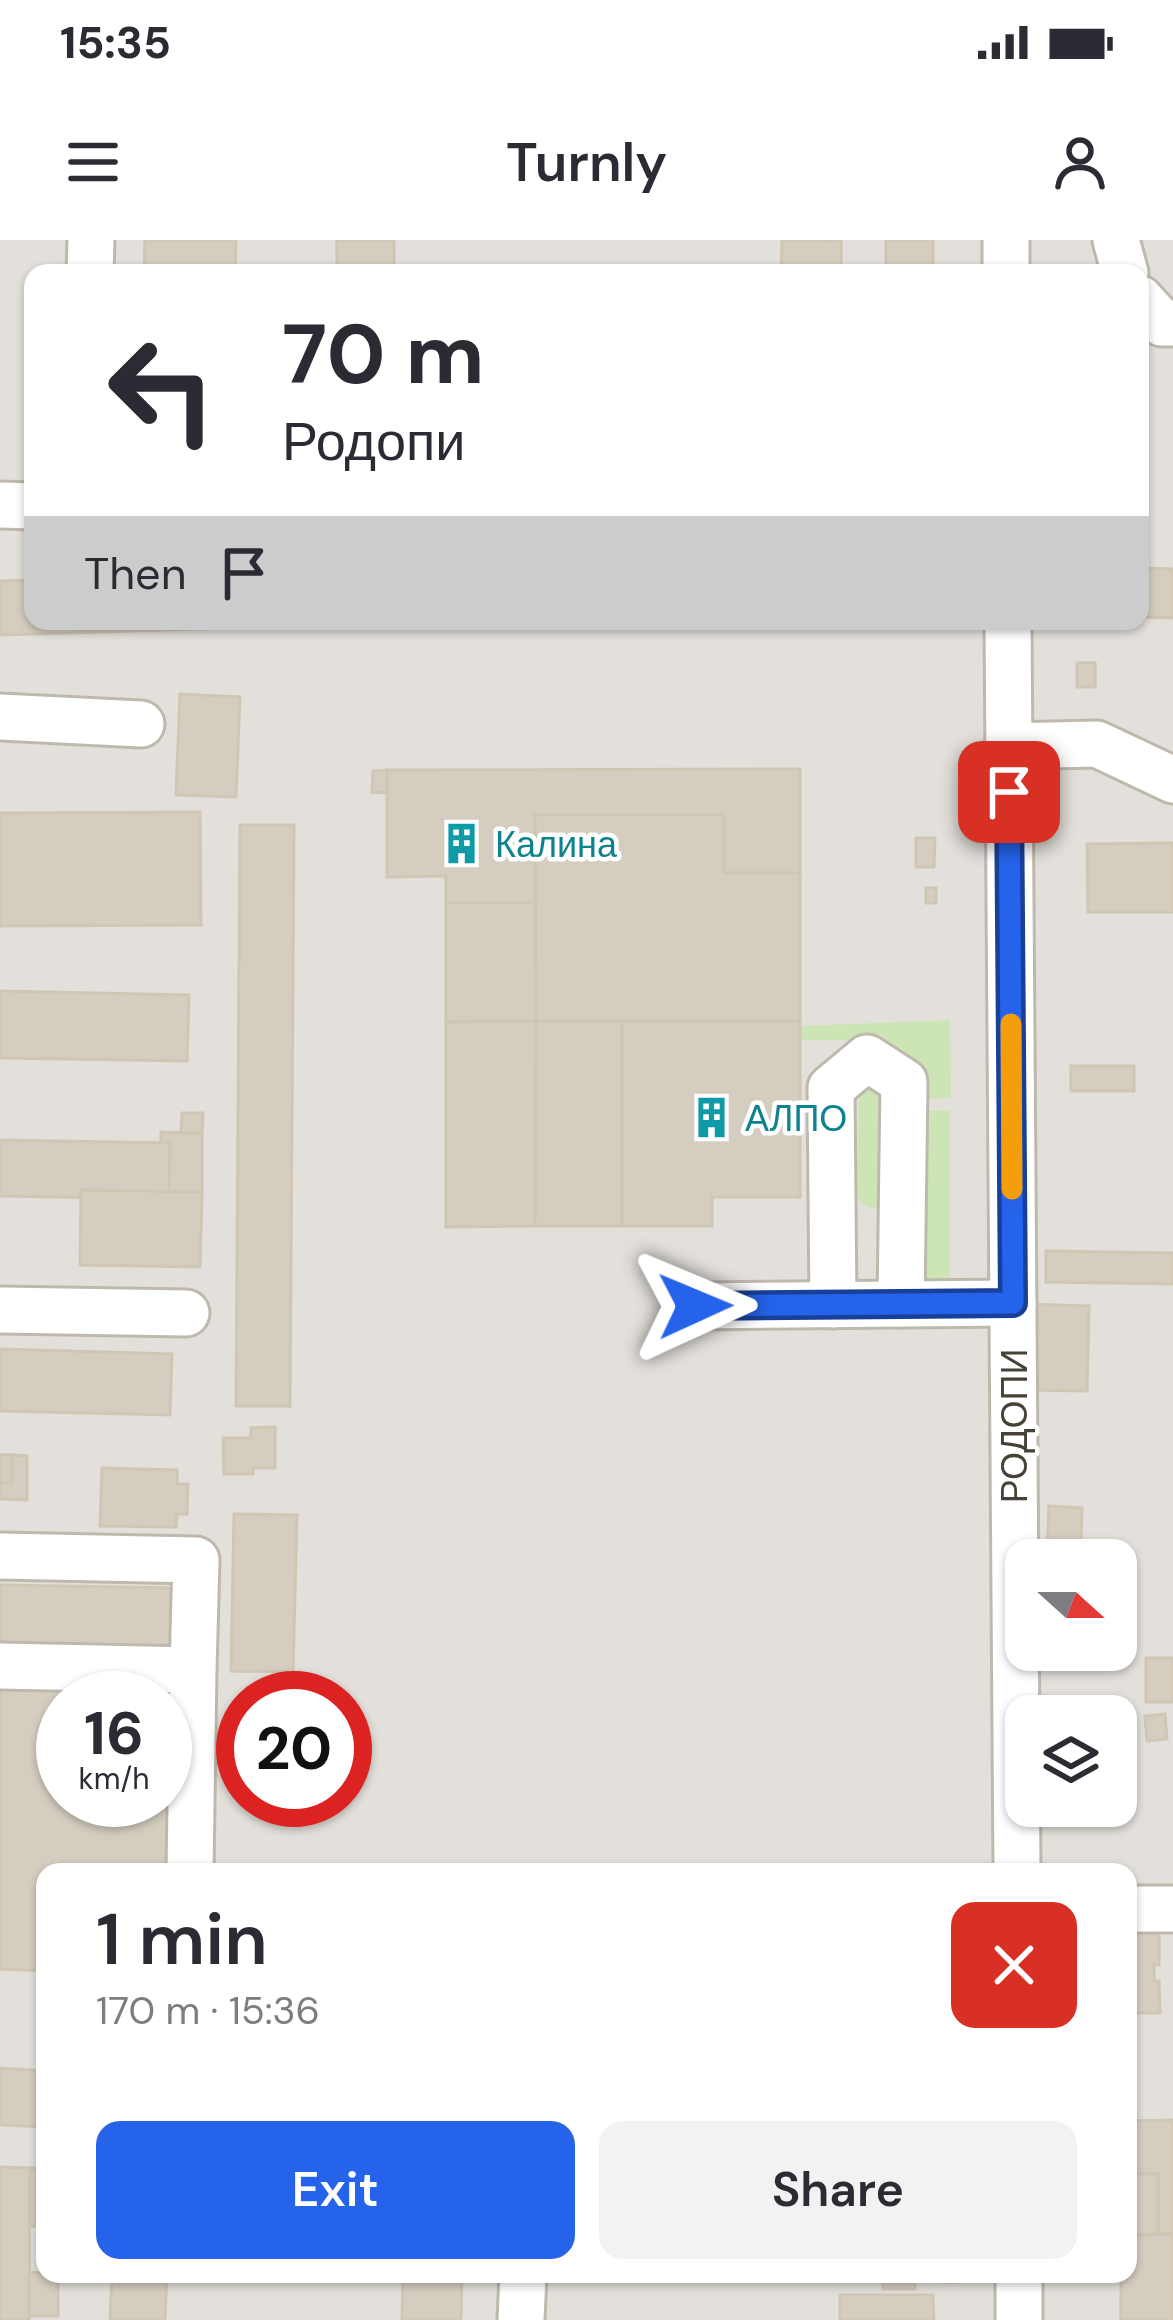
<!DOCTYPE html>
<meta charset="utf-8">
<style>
body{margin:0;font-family:"DM Sans",sans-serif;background:#f2f2f3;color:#2b2b33;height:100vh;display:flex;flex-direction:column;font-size:45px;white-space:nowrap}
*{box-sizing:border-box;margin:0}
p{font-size:39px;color:#7c7c81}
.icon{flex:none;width:66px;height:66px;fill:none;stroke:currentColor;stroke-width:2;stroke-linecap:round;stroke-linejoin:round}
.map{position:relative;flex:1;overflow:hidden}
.side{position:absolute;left:36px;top:1623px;width:1101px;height:420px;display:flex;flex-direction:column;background:#fff;border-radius:24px;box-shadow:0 3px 9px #0004}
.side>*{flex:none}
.top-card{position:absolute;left:24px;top:24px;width:1125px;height:366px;border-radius:24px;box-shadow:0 3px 9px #0004;background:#fff;color:#2b2b33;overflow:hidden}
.needle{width:78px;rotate:111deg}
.controls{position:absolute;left:1005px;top:1299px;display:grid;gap:24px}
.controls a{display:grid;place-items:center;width:132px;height:132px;border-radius:24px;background:#fff;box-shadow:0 3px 9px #0004;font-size:60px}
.speed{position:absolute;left:36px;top:1431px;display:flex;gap:24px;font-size:60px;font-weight:700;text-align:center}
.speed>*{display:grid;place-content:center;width:156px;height:156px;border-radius:50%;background:#fff;box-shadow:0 3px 9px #0004;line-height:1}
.speed small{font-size:30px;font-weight:400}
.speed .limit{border:18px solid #d22;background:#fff;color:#111}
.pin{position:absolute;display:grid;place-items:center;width:102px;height:102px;color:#fff;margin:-51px;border-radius:24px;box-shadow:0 6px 18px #0006}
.me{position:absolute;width:132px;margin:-66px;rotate:89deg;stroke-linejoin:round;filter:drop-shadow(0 0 9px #0008)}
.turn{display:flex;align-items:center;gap:42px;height:252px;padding:0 60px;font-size:54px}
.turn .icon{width:156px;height:156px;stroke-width:2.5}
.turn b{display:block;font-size:84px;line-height:102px}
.then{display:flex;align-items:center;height:114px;padding:0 60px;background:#0003;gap:24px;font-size:45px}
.round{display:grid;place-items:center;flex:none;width:126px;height:126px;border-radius:24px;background:#f2f2f3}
.overview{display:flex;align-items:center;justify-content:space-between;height:204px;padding:0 60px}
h1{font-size:72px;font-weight:600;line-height:90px}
.button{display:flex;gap:24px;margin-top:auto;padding:24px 60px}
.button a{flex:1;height:138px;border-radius:24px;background:#2563eb;color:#fff;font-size:48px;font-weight:600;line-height:138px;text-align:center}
.button a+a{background:#f2f2f3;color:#2b2b33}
.status{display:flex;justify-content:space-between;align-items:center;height:84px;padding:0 60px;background:#fff;direction:ltr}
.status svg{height:33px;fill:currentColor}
header{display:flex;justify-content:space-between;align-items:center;height:156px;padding:0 60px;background:#fff;font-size:54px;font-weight:600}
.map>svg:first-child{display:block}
</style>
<div class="status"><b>15:35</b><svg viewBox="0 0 49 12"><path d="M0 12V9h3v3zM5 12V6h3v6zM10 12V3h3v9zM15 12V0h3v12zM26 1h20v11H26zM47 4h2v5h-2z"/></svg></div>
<header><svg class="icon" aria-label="menu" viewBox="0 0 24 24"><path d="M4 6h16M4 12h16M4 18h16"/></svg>Turnly<svg class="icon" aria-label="person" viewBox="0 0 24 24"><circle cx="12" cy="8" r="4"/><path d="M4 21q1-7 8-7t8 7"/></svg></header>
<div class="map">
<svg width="1173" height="2080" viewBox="0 0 1173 2080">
<rect width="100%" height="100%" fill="#f4f1ea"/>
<path fill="#e3e0db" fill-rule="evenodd" d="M0 0H1173V2080H0ZM33 33H1140V381H33ZM1026 1320H1116V1410H1026ZM63 1458H165V1560H63ZM243 1458H345V1560H243ZM1026 1476H1116V1566H1026ZM45 1632H1128V2034H45Z"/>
<g fill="#cde5b5">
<path d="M950 780 951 858 922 859C918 789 852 802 800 800V786Z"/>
<path d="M883 837 881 966 873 969 863 965 857 956 859 843Z"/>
<path d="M950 870V1048L923 1044 922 871Z"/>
</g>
<g fill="#d5cec0" stroke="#cfc6b3" stroke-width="3" fill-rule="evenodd">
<path d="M145 0H236L235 33H144Z"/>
<rect x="337" y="0" width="57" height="33"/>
<path d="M782 0 841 1V33H781Z"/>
<rect x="886" y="0" width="47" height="33"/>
<path d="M1140 328 1173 329V378L1140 377Z"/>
<path d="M33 340V381H230V388L0 395V341Z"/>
<rect x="1077" y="423" width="18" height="24"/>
<path d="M180 454 240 457 236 557 176 555Z"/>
<path d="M800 529V633H724V575H535V663H446V636L387 637V530Z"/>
<path d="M387 530V553L372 552 373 531Z"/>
<path d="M200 572 201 685 0 686V573Z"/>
<path d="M535 575H724V633H800V781H536Z"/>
<path d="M240 585H294L290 1166H236Z"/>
<path d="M916 598H935L934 627H916Z"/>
<path d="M1173 603V672H1088L1087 604Z"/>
<rect x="926" y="648" width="10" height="15"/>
<path d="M446 663H535L536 781 446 782Z"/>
<path d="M0 751 189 755 187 821 0 818Z"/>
<path d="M536 781 535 986 446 987V782Z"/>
<path d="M536 781H622V986H535Z"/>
<path d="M622 781H800V957H712V986H622Z"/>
<rect x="1071" y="826" width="63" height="25"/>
<path d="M182 873H203L202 893H181Z"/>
<path d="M161 892 202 893V952H160Z"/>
<path d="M0 900 170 903 169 959 0 956Z"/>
<path d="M81 950 202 952 200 1027 80 1025Z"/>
<path d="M1046 1011 1173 1013V1044L1046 1042Z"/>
<path d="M1024 1064 1089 1066 1087 1151 1022 1150Z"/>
<path d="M0 1109 172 1114 170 1175 0 1171Z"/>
<path d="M275 1187V1228H253V1234H224L223 1198H251V1188Z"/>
<rect x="0" y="1215" width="12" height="28"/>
<path d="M12 1215 27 1216V1260L0 1259V1243H12Z"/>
<path d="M102 1228 177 1230V1244H188L187 1274H177L176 1287 100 1286Z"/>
<path d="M1049 1266 1082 1268 1080 1320H1047Z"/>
<path d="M234 1274 297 1275 293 1432 231 1431Z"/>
<path d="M0 1345 177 1348 176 1407 0 1403Z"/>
<rect x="1146" y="1418" width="27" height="44"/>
<path d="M0 1447 176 1452 170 1632H45V1731L0 1729ZM63 1458H165V1560H63Z"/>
<path d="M1165 1474 1167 1499 1147 1501 1145 1476Z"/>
<path d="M1128 1689H1159V1725L1154 1724V1741H1159L1160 1773H1128Z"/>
<path d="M0 1828 45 1831V1887L0 1885Z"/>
<path d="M1173 1880V1994H1158V1934H1128V1881Z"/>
<path d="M0 1927 30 1928 29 2080H0Z"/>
<rect x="30" y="1928" width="15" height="58"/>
<path d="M1128 1934H1158V1994L1128 1995Z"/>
<path d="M1173 1994V2080H1121V2034H1128V1995Z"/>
<path d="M29 2032 58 2034V2076H29Z"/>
<path d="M112 2034H167L165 2080H110Z"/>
<path d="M403 2034H462L461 2080H402Z"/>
<rect x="883" y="2034" width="32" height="15"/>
<path d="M915 2034H959L958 2042H942V2037H915Z"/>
<path d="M840 2055H933L934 2080H840Z"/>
</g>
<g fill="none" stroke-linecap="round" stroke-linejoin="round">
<defs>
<g id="minor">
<path d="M1006 0V33"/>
<path d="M1116 0 1125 33"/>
<path d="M90 33 91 0"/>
<path d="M1140 59 1162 83H1173"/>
<path d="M0 265 33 266"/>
<path d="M1008 381 1017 1632"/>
<path d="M0 477 141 484"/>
<path d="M1008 506 1097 504 1173 540"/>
<path d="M833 1065 831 848 867 818 904 842 901 1064"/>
<path d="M695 1066 1013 1063"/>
<path d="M0 1070 186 1073"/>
<path d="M0 1316 196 1320 193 1430 0 1426"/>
<path d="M190 1632 193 1430"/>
<path d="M1128 1669H1173"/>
<path d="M1019 2034V2080"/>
<path d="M521 2080 523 2034"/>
</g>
</defs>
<use href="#minor" stroke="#bfb9ad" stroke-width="51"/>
<use href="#minor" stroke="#fff" stroke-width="45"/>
</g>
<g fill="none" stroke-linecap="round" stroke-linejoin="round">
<defs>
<path id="route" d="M695 1066 1013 1063 1009 552"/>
</defs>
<use href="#route" stroke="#184099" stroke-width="30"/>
<use href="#route" stroke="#2563eb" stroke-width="21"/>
<path stroke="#f59e0b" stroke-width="21" d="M1011 784 1012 949"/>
</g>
<defs>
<symbol id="building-bare" viewBox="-9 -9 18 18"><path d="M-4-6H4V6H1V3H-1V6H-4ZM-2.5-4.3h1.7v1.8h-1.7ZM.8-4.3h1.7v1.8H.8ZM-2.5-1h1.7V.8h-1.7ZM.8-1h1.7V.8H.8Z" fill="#0f9aa8" stroke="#fff" stroke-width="2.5" paint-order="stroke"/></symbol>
</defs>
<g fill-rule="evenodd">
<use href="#building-bare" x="432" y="574" width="59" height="59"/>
<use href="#building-bare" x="682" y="848" width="59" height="59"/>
</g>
<g text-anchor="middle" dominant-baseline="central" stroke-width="9" stroke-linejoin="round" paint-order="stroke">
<g font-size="36" fill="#0d838f" stroke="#fff" text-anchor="start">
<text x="495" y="604">Калина</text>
<text x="745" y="878">АЛПО</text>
</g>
<g font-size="36" fill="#474238" stroke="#fff">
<text transform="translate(1014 1186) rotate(-90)">РОДОПИ</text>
</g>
</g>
</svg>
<div class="controls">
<a><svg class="needle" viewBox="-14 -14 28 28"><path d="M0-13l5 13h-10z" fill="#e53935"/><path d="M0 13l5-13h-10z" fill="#7c7c81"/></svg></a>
<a><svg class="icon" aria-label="layers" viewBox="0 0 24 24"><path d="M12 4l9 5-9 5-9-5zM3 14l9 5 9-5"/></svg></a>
</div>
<div class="speed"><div>16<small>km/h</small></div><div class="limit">20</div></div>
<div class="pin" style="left:1009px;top:552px;background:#d93025"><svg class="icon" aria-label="arrive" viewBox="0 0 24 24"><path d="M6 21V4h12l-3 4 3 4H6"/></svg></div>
<svg class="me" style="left:695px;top:1066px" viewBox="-20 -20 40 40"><path d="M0-17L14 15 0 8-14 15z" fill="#2563eb" stroke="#fff" stroke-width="4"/></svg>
<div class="top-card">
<div class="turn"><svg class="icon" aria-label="left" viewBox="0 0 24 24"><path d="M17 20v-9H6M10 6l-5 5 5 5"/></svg><div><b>70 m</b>Родопи</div></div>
<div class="then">Then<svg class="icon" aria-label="arrive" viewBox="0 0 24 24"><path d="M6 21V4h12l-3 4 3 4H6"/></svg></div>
</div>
<section class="side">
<div class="overview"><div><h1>1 min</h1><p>170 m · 15:36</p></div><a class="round" style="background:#d93025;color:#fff"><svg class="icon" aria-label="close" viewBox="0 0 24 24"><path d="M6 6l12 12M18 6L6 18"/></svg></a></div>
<div class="button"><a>Exit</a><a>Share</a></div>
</section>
</div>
